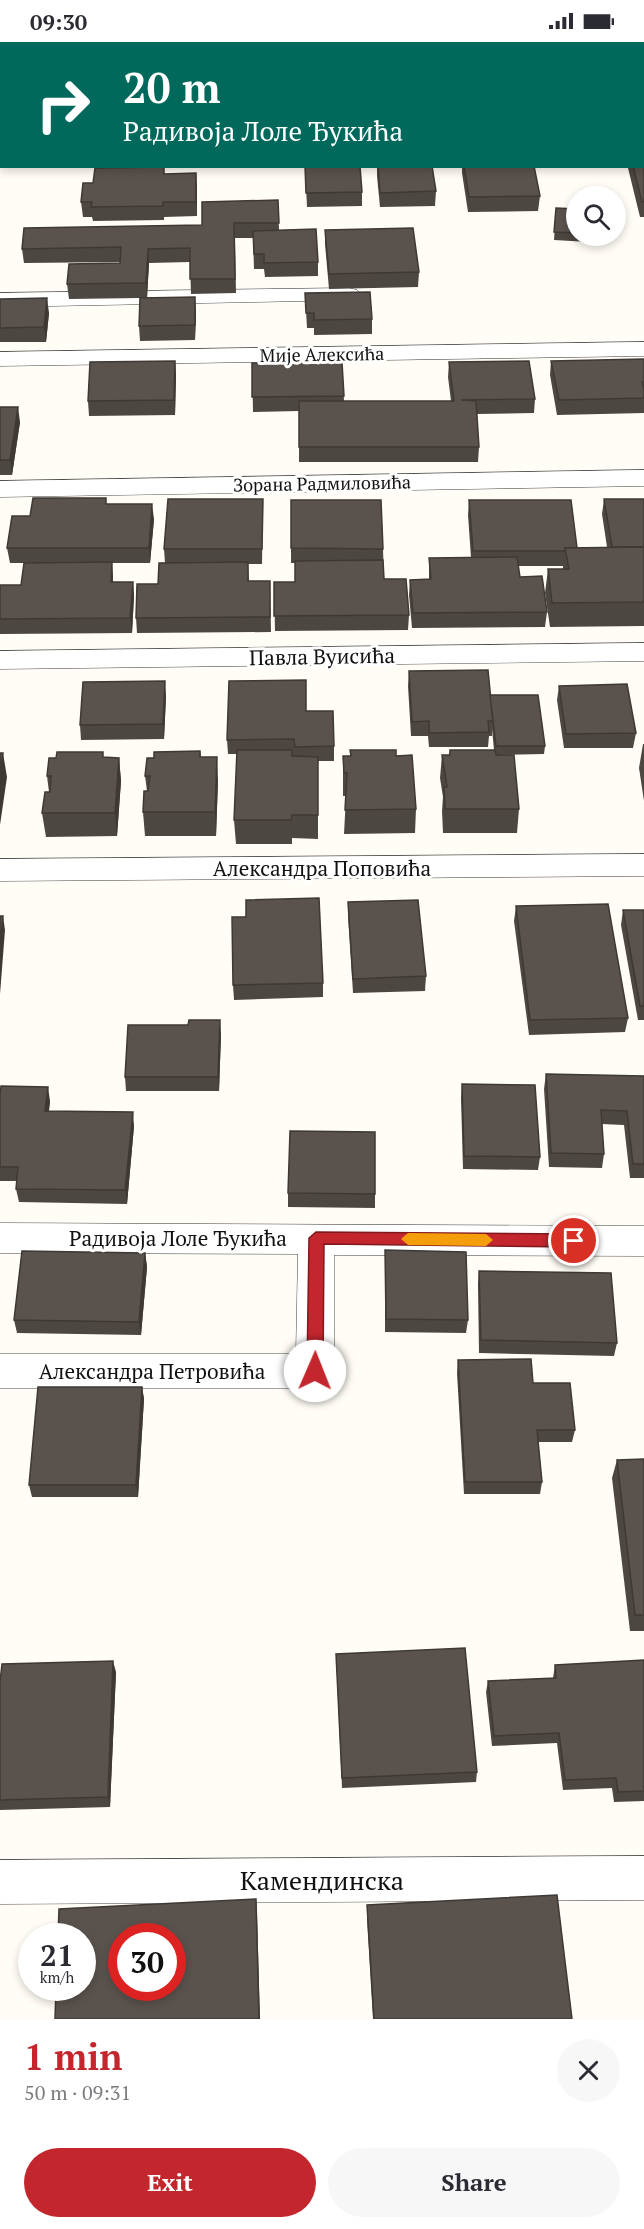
<!DOCTYPE html>
<meta charset="utf-8">
<style>
body{margin:0;font-family:"PT Serif",serif;background:#f7f7f7;color:#2b2b33;height:100vh;display:flex;flex-direction:column;font-size:22px;white-space:nowrap}
*{box-sizing:border-box;margin:0}
p{font-size:20px;color:#7c7c81}
.icon{flex:none;width:33px;height:33px;fill:none;stroke:currentColor;stroke-width:2;stroke-linecap:round;stroke-linejoin:round}
.map{position:relative;height:1977px;overflow:hidden}
.sheet{display:flex;flex-direction:column;background:#fff;flex:1}
.sheet>*{flex:none}
.guide{position:absolute;left:0px;top:0px;width:645px;height:126px;box-shadow:0 3px 9px #0003;background:#00695c;color:#fff;overflow:hidden}
.fabs{position:absolute;left:566px;top:144px;display:grid;gap:12px}
.fabs a{display:grid;place-items:center;width:60px;height:60px;border-radius:50%;background:#fff;box-shadow:0 3px 9px #0003;font-size:30px}
.speed{position:absolute;left:18px;top:1881px;display:flex;gap:12px;font-size:30px;font-weight:700;text-align:center}
.speed>*{display:grid;place-content:center;width:78px;height:78px;border-radius:50%;background:#fff;box-shadow:0 3px 9px #0003;line-height:1}
.speed small{font-size:15px;font-weight:400}
.speed .limit{border:9px solid #d22;background:#fff;color:#111}
.pin{position:absolute;display:grid;place-items:center;width:51px;height:51px;color:#fff;margin:-26px;border:3px solid #fff;border-radius:50%;box-shadow:0 2px 6px #0007}
.me{position:absolute;width:66px;margin:-33px;rotate:1deg;stroke-linejoin:round;filter:drop-shadow(0 0 4px #0008)}
.turn{display:flex;align-items:center;gap:21px;height:126px;padding:0 24px;font-size:27px}
.turn .icon{width:78px;height:78px;stroke-width:2.5}
.turn b{display:block;font-size:42px;line-height:51px}
.round{display:grid;place-items:center;flex:none;width:63px;height:63px;border-radius:32px;background:#f7f7f7}
.headline{display:flex;align-items:center;justify-content:space-between;height:102px;padding:0 24px}
h1{font-size:36px;font-weight:700;line-height:45px;color:#c4262e}
.primary-button{display:flex;gap:12px;margin-top:auto;padding:12px 24px}
.primary-button a{flex:1;height:69px;border-radius:36px;background:#c4262e;color:#fff;font-size:24px;font-weight:700;line-height:69px;text-align:center}
.primary-button a+a{background:#f7f7f7;color:#2b2b33}
.status{display:flex;justify-content:space-between;align-items:center;height:42px;padding:0 30px;background:#fff;direction:ltr}
.status svg{height:16px;fill:currentColor}
.map>svg:first-child{display:block}
</style>
<div class="status"><b>09:30</b><svg viewBox="0 0 49 12"><path d="M0 12V9h3v3zM5 12V6h3v6zM10 12V3h3v9zM15 12V0h3v12zM26 1h20v11H26zM47 4h2v5h-2z"/></svg></div>
<div class="map">
<svg width="644" height="1977" viewBox="0 0 644 1977">
<rect width="100%" height="100%" fill="#fffdf5"/>
<g fill="none" stroke-linecap="round" stroke-linejoin="round">
<defs>
<g id="minor">
<rect x="0" y="18" width="2" height="12"/>
<rect x="0" y="103" width="2" height="12"/>
<path d="M349 246 357 248 361 253 357 258 0 265V251Z"/>
<path d="M644 300V314L0 324V310Z"/>
<path d="M644 428V444L0 455V439Z"/>
<path d="M644 601V619L0 627V609Z"/>
<path d="M644 812V834L0 839V817Z"/>
<path d="M0 1181 644 1184V1214L334 1213V1329L328 1341 315 1346H0V1312H296L298 1212 0 1211Z"/>
<path d="M644 1814V1858L0 1862V1818Z"/>
</g>
</defs>
<use href="#minor" stroke="#444" stroke-width="1"/>
<use href="#minor" fill="#fff" fill-rule="evenodd"/>
</g>
<g fill="#4d4742">
<path d="M644 111V175H640L628 126V124H644Z"/>
<path d="M305 124 362 150V164L307 165Z"/>
<path d="M377 124H432L436 149 435 164 380 165 377 134Z"/>
<path d="M462 124H534L540 154 538 169 468 170 462 131Z"/>
<path d="M165 132 197 145V174L164 175V178L93 179 92 175H83L81 160 93 141Z"/>
<path d="M278 158 279 188 318 220V234L265 235 264 227H254L253 196H235L236 251 191 252 190 220 149 221 147 255 196 269 195 298 140 299 139 284 140 256 69 257 67 242 120 221 121 220 24 221 22 207 202 183Z"/>
<path d="M556 166 576 167V194H590L589 200 554 198Z"/>
<path d="M325 188 419 230 418 245 329 247 325 202Z"/>
<path d="M305 251 372 277V292L314 293V286H307Z"/>
<path d="M0 257 49 271 46 300H0Z"/>
<path d="M644 317V371L557 373 550 333 551 319Z"/>
<path d="M175 319 176 333 175 373 89 374 88 359Z"/>
<path d="M342 320 344 359H451L448 335 449 320 535 357 534 371 477 372 479 405 478 420H299V369L253 370 252 321Z"/>
<path d="M0 365 20 380 12 433H0Z"/>
<path d="M263 457 262 522H248L249 539H270L271 590 137 591 136 576 158 542 165 521 164 507Z"/>
<path d="M604 457H644V584L550 585 545 551 548 527H563V524H518L520 535 547 570 545 585 412 586 409 553 410 538 429 537V516H471L468 473 469 458 577 506 607 505 602 472Z"/>
<path d="M107 462 154 477 150 521H112L113 540H133L134 554 132 591 0 592V543H21L58 521H10L7 506 30 474Z"/>
<path d="M291 506 383 507 384 537 409 573 408 588 275 589 274 540H295V521H291Z"/>
<path d="M409 629 490 653 545 704 544 712 497 713 519 767 517 791H443L442 769 443 755 440 736 442 713H449L450 708H494L492 687V694H489L488 705H429L428 694H411L408 644Z"/>
<path d="M559 644 636 691 633 706H564L557 658Z"/>
<path d="M166 654 164 697 81 698 80 683Z"/>
<path d="M306 669 334 704V719H318V797L292 796V802H236L234 778 237 712H228L227 698Z"/>
<path d="M643 702H644V759L639 726Z"/>
<path d="M200 709 201 715 218 738 216 794H145L143 770 147 749 145 734 154 716Z"/>
<path d="M343 714H396L416 767 415 791 344 792 346 754H343Z"/>
<path d="M103 715 119 716 121 739 117 794 46 795 42 771 49 750 47 734Z"/>
<path d="M348 860 426 934 425 949 353 951 348 874Z"/>
<path d="M516 864 628 976 625 990 529 993 514 879Z"/>
<path d="M623 868H644V978H638L621 883Z"/>
<path d="M323 941V955L234 958 233 943Z"/>
<path d="M188 983 221 992 219 1049H126L125 1035Z"/>
<path d="M546 1032 644 1034V1136H630L624 1083 602 1082 604 1112 602 1126 549 1125 544 1047Z"/>
<path d="M462 1042 540 1115 538 1128 463 1127 461 1056Z"/>
<path d="M0 1053 50 1059 49 1069 134 1084 127 1162 19 1160 16 1147 17 1139H0Z"/>
<path d="M288 1151 375 1152V1166L288 1165Z"/>
<path d="M385 1208 468 1278 466 1291 385 1290Z"/>
<path d="M145 1211 147 1225 141 1293 17 1291 14 1278Z"/>
<path d="M479 1229 617 1301 614 1314 479 1311 478 1242Z"/>
<path d="M458 1318 533 1341 575 1388 572 1400H538L542 1440 540 1452H464L457 1331Z"/>
<path d="M142 1345 144 1357 138 1455H32L29 1443Z"/>
<path d="M644 1417V1589H630L612 1436 617 1418Z"/>
<path d="M336 1612 477 1730 476 1740 342 1746Z"/>
<path d="M644 1618V1759L614 1760 612 1746 563 1748 557 1701 492 1704 486 1650 488 1639 553 1636 555 1623Z"/>
<path d="M116 1630 110 1765 0 1768V1640Z"/>
<path d="M367 1863 572 1977H373L367 1877Z"/>
</g>
<g fill="#3f3936">
<path d="M196 131 197 145V174L196 160Z"/>
<path d="M148 207 149 221 147 256 146 241Z"/>
<path d="M195 255 196 269 195 298Z"/>
<path d="M47 256 49 271 46 300 44 285Z"/>
<path d="M175 319 176 333 175 373 174 358Z"/>
<path d="M18 365 20 380 12 433 10 418Z"/>
<path d="M152 462 154 477 150 521 149 506Z"/>
<path d="M112 520 113 535 112 555 111 540Z"/>
<path d="M133 540 134 554 132 591 130 576Z"/>
<path d="M165 639 166 654 164 697 163 682Z"/>
<path d="M3 711 7 735 0 783V731Z"/>
<path d="M217 715 218 738 216 794 215 770Z"/>
<path d="M119 716 121 739 117 794 115 771Z"/>
<path d="M3 874 5 888 0 952V905Z"/>
<path d="M220 978 221 992 219 1049 218 1035Z"/>
<path d="M48 1045 50 1059 47 1083 45 1069Z"/>
<path d="M133 1070 134 1084 127 1162 125 1148Z"/>
<path d="M145 1211 147 1225 141 1293 139 1280Z"/>
<path d="M142 1345 144 1357 138 1455 136 1443Z"/>
<path d="M113 1619 116 1630 110 1765 108 1755Z"/>
<path d="M256 1857 257 1872 260 1977H259Z"/>
</g>
<g fill="#5a524d" stroke="#3f3936" stroke-width="1.5" fill-rule="evenodd">
<path d="M644 111V160H642L633 124H644Z"/>
<path d="M305 124H360L362 150 306 151Z"/>
<path d="M378 124H432L436 149 380 151Z"/>
<path d="M464 124H534L540 154 469 155Z"/>
<path d="M164 125V132L196 131V160H163V164L91 165 92 160H81L83 141H93L95 126Z"/>
<path d="M278 158 279 181H234L235 237H190V206L148 207 146 241 67 242 69 222 120 221 121 205 22 207 24 186 202 183V160Z"/>
<path d="M556 166 576 167V191L554 190Z"/>
<path d="M413 186 419 230 329 232 325 188Z"/>
<path d="M316 187 318 220 264 221V212H254L253 189Z"/>
<path d="M370 250 372 277 314 278V271H306L305 251Z"/>
<path d="M195 255V283L139 284 140 256Z"/>
<path d="M47 256 44 285 0 286V257Z"/>
<path d="M644 317V340H642L644 348V356L559 358 551 319Z"/>
<path d="M175 319 174 358 88 359 90 320Z"/>
<path d="M529 319 535 357 461 358 476 359 479 405H299V359H454L449 320Z"/>
<path d="M342 320 344 354 252 355V321Z"/>
<path d="M0 365H18L10 418H0Z"/>
<path d="M33 456H106V462H152L149 506H7L12 474H30Z"/>
<path d="M168 457H263L262 507H164Z"/>
<path d="M604 457H644V505H612Z"/>
<path d="M291 458H381L383 507 291 506Z"/>
<path d="M469 458H571L577 506H565V509H473Z"/>
<path d="M644 505V560L552 561 548 527H569L565 506Z"/>
<path d="M517 515 520 535 542 534 547 570 413 571 410 538 431 537 429 516Z"/>
<path d="M383 518 384 537H406L409 573 274 574V540H295V519Z"/>
<path d="M112 520 111 540H133L130 576 0 577V543H21L24 521Z"/>
<path d="M248 520V539H270V575L136 576 137 542H158L159 521Z"/>
<path d="M488 628 493 679H488L489 690 429 691V679L412 680 409 629Z"/>
<path d="M306 638V669H333L334 704 295 705 294 697 227 698 229 639Z"/>
<path d="M165 639 163 682 80 683 83 640Z"/>
<path d="M627 642 636 691 566 692 559 644Z"/>
<path d="M490 653H538L545 704H496Z"/>
<path d="M237 708H292V714L318 715V773H292L291 778H234Z"/>
<path d="M350 708H396V714L412 713 416 767 345 768 347 731H344L343 714H351Z"/>
<path d="M450 708H495L496 713H514L519 767H445L444 745H447L442 713H450Z"/>
<path d="M200 709V715H217L215 770H143L144 749H148L150 734H145L147 716H154V710Z"/>
<path d="M57 710H103V715L119 716 115 771H42L45 750H50L51 734H47L49 716H56Z"/>
<path d="M0 711H3L0 731Z"/>
<path d="M319 856 323 941 233 943 232 875H246V858Z"/>
<path d="M418 858 426 934 353 937 348 860Z"/>
<path d="M608 862 628 976 530 978 516 864Z"/>
<path d="M623 868H644V964H640Z"/>
<path d="M0 874H3L0 905Z"/>
<path d="M189 978H220L218 1035H125L128 983H188Z"/>
<path d="M546 1032 644 1034V1122H633L627 1069 601 1068 604 1112 551 1111Z"/>
<path d="M462 1042 535 1043 540 1115 464 1114Z"/>
<path d="M1 1044 48 1045 45 1069 133 1070 125 1148 16 1147 18 1125H0V1053Z"/>
<path d="M290 1089 375 1090V1152L288 1151Z"/>
<path d="M385 1208 466 1210 468 1278 386 1277Z"/>
<path d="M22 1209 145 1211 139 1280 14 1278Z"/>
<path d="M479 1229 611 1231 617 1301 481 1298Z"/>
<path d="M531 1317 533 1341H570L575 1388H537L542 1440H465L458 1318Z"/>
<path d="M38 1345H142L136 1443H29Z"/>
<path d="M644 1417V1573H635L617 1418Z"/>
<path d="M465 1606 477 1730 342 1736 336 1612Z"/>
<path d="M644 1618V1749L618 1750 616 1736 565 1738 559 1691 494 1694 488 1639 556 1636 555 1623Z"/>
<path d="M113 1619 108 1755 0 1758V1640L2 1622Z"/>
<path d="M557 1853 572 1977H374L367 1863Z"/>
<path d="M256 1857 259 1977H55L56 1946H82V1894H58L59 1867ZM122 1894H172V1946H122Z"/>
</g>
<path fill="#c4262e" stroke="#7f191e" stroke-width="1.5" d="M316 1190 574 1192 581 1199 574 1205 324 1202 323 1329 320 1334 315 1336 310 1334 307 1329 309 1196Z"/>
<path fill="#f59e0b" d="M408 1191 486 1192 493 1198 486 1204 408 1203 401 1197Z"/>
<g text-anchor="middle" dominant-baseline="central" stroke-width="6" stroke-linejoin="round" paint-order="stroke">
<g font-size="18" fill="#111" stroke="#fff">
<text transform="translate(322 312) rotate(-1)">Мије Алексића</text>
<text transform="translate(322 441) rotate(-1)">Зорана Радмиловића</text>
</g>
<g font-size="21" fill="#111" stroke="#fff">
<text transform="translate(322 614) rotate(-1)">Павла Вуисића</text>
<text x="322" y="826">Александра Поповића</text>
<text x="178" y="1196">Радивоја Лоле Ђукића</text>
<text x="152" y="1329">Александра Петровића</text>
</g>
<g font-size="26" fill="#111" stroke="#fff">
<text x="322" y="1838">Камендинска</text>
</g>
</g>
</svg>
<div class="fabs">
<a><svg class="icon" aria-label="search" viewBox="0 0 24 24"><circle cx="10" cy="10" r="6"/><path d="M15 15l6 6"/></svg></a>
</div>
<div class="speed"><div>21<small>km/h</small></div><div class="limit">30</div></div>
<div class="pin" style="left:574px;top:1199px;background:#d93025"><svg class="icon" aria-label="arrive" viewBox="0 0 24 24"><path d="M6 21V4h12l-3 4 3 4H6"/></svg></div>
<svg class="me" style="left:315px;top:1329px" viewBox="-20 -20 40 40"><circle r="19" fill="#fff"/><path d="M0-13L10 11 0 6-10 11z" fill="#c4262e"/></svg>
<div class="guide">
<div class="turn"><svg class="icon" aria-label="right" viewBox="0 0 24 24"><path d="M7 20v-9h11M14 6l5 5-5 5"/></svg><div><b>20 m</b>Радивоја Лоле Ђукића</div></div>
</div>
</div>
<section class="sheet">
<div class="headline"><div><h1>1 min</h1><p>50 m · 09:31</p></div><a class="round"><svg class="icon" aria-label="close" viewBox="0 0 24 24"><path d="M6 6l12 12M18 6L6 18"/></svg></a></div>
<div class="primary-button"><a>Exit</a><a>Share</a></div>
</section>
